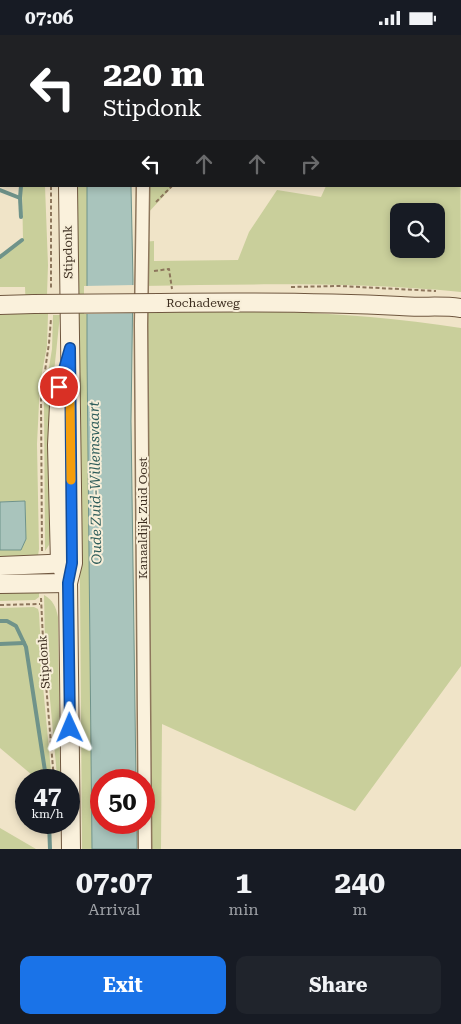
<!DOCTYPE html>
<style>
body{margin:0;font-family:"Roboto Serif",serif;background:#20242c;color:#f1f3f6;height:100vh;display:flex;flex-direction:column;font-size:19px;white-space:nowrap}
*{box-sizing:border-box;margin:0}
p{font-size:16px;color:#9ea1a6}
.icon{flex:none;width:28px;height:28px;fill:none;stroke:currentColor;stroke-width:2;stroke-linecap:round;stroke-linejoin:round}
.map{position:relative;height:814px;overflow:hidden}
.panel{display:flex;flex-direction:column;background:#171b24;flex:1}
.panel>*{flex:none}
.top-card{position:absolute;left:0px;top:0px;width:461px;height:152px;box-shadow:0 2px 8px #0003;background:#202124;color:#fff;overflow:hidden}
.tools{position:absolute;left:390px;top:168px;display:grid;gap:10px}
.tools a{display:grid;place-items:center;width:55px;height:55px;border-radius:10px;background:#171b24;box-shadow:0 2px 8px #0003;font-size:25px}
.speed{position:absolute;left:15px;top:734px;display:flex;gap:10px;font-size:25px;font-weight:700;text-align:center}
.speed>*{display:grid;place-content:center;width:65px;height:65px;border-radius:50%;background:#171b24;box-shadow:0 2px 8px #0003;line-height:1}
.speed small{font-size:12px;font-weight:400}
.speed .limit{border:8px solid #d22;background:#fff;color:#111}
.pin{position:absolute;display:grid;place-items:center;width:42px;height:42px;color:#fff;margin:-21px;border:2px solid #fff;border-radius:50%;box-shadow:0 1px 5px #0007}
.me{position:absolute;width:55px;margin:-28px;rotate:359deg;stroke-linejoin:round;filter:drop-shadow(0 0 4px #0008)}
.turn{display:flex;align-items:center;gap:18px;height:105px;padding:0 20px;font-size:22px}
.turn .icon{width:65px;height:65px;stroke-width:2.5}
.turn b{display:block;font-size:35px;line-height:42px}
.lanes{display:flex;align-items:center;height:48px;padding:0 20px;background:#0003;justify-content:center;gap:25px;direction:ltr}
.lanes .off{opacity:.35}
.eta{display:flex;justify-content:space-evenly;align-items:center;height:85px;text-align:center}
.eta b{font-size:30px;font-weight:700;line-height:35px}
.cta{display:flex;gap:10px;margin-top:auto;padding:10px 20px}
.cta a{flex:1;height:58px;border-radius:10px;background:#1a73e8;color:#fff;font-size:20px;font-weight:700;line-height:58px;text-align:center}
.cta a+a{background:#20242c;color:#f1f3f6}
.status{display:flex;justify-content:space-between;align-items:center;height:35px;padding:0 25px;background:#171b24;direction:ltr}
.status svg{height:14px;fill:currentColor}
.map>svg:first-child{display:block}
</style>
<div class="status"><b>07:06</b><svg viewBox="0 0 49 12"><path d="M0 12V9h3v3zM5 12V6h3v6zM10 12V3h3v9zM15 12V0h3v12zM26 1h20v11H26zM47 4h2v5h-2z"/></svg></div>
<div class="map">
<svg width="461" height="814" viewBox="0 0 461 814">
<rect width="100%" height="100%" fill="#f0e4c8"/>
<g fill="#c9cf9b" fill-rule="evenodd">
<path d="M147 0H316L147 1Z"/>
<path d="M460 35 461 257C355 247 249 249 142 251V207L154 206V226L238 225 249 197 277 155 321 162 326 151H460ZM399 176H436V214H399Z"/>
<path d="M22 151H45L48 230 47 260 48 279 47 311 40 348 37 409 39 514 38 521 0 527V515H21L26 504 25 466 0 467V280L26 278 25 252H0V219L4 218 23 205Z"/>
<path d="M77 151H87V320L92 814H82Z"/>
<path d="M147 151H173L147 179Z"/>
<path d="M142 277C188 277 234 276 279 277 340 278 401 284 461 293V631L355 776 162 689 161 814H149Z"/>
<path d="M53 280H60L49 385 50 500 49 510 45 516 44 363 52 314Z"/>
<path d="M0 556 39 557V562L35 565 0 566Z"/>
<path d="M44 560C53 565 56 572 58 582L60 739 57 741 45 609Z"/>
<path d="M34 572 38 574 39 578 43 651 51 736 45 745H38L0 713V573Z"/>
<path d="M0 793 36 814H0Z"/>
</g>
<g fill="#a9c4bc" stroke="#6f938a">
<path d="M87 151H131L133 245 131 386 136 745H101V788H137V814H92L87 320Z"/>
<path d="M25 466 26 504 21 515H0V467Z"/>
</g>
<path fill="#f0e4c8" d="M135 250V278L84 279V251Z"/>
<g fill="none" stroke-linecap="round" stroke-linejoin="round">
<g stroke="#6f938a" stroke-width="4">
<path d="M36 1V0"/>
<path d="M0 155 20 163 21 151"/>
<path d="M20 163 21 182"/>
<path d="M0 222 22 205"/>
<path d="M0 586H7L16 591 26 612 45 736"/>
<path d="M0 609 24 608"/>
<path d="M49 788 50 814"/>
</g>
<defs>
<g id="street">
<path d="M139 0V1"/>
<path d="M143 151 141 290 145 814"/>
</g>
<g id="secondary">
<path d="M67 0V1"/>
<path d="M68 151 73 528 68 548 71 814"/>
<path d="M160 268C240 267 321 267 400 271 421 273 441 270 461 273"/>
<path d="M0 270 34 269"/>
<path d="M60 350 57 410 60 528 68 548"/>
<path d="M0 531 72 528"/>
<path d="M0 549 68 548"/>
</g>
</defs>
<use href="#street" stroke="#8d765c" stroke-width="15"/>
<use href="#secondary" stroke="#6f573f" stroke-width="20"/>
<g stroke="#8d765c" stroke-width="2" stroke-dasharray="4 2.5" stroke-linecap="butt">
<path d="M50 0V1"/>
<path d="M51 151V254"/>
<path d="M156 167 172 151"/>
<path d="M154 236 169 234 172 254"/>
<path d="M291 252 340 251 436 256"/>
<path d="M42 516 41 364 49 308 51 284"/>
<path d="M41 563 44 625 54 745"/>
<path d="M0 570 40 569"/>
</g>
<use href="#street" stroke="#faf1dc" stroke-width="12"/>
<use href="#secondary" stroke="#faf1dc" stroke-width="18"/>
<defs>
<path id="secondary-bridge" d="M34 269 160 268"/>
</defs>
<use href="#secondary-bridge" stroke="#6f573f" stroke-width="20" stroke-linecap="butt"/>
<use href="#secondary-bridge" stroke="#faf1dc" stroke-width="18"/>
</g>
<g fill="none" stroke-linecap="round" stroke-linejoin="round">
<defs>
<path id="route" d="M59 352 70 313 72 528 68 548 70 693"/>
</defs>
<use href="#route" stroke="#114b97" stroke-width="12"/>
<use href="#route" stroke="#1a73e8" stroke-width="9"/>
<path stroke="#f59e0b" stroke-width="9" d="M70 361 71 445"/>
</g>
<g text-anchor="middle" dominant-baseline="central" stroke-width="4" stroke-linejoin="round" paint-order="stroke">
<g font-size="12" fill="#3d2e20" stroke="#f7eed8">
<text transform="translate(68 217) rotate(-91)">Stipdonk</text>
<text x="203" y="268">Rochadeweg</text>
<text transform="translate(143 483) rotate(-90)">Kanaaldijk Zuid Oost</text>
<text transform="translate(44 627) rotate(-94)">Stipdonk</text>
</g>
<g font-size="14" font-style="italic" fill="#2f5d5a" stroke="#f7eed8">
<text transform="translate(95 448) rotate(-91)">Oude Zuid-Willemsvaart</text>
</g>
</g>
</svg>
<div class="tools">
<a><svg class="icon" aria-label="search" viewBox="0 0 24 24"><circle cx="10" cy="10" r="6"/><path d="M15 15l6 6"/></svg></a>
</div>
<div class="speed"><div>47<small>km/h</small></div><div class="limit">50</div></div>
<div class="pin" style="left:59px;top:352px;background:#d93025"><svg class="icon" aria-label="arrive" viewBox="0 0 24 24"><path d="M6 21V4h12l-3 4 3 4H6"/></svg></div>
<svg class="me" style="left:70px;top:693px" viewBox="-20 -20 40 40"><path d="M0-17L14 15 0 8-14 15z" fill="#1a73e8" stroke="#fff" stroke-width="4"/></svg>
<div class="top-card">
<div class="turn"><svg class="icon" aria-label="left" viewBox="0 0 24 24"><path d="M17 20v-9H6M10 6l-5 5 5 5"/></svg><div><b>220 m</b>Stipdonk</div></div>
<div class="lanes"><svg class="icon" aria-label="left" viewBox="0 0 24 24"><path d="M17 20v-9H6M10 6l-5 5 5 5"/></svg><svg class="icon off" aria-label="ahead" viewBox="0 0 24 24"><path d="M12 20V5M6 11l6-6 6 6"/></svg><svg class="icon off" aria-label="ahead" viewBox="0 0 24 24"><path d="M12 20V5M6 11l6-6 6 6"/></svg><svg class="icon off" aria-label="right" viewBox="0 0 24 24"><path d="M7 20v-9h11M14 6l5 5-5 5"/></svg></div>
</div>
</div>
<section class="panel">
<div class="eta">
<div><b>07:07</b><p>Arrival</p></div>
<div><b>1</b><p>min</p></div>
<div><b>240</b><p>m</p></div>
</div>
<div class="cta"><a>Exit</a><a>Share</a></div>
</section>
